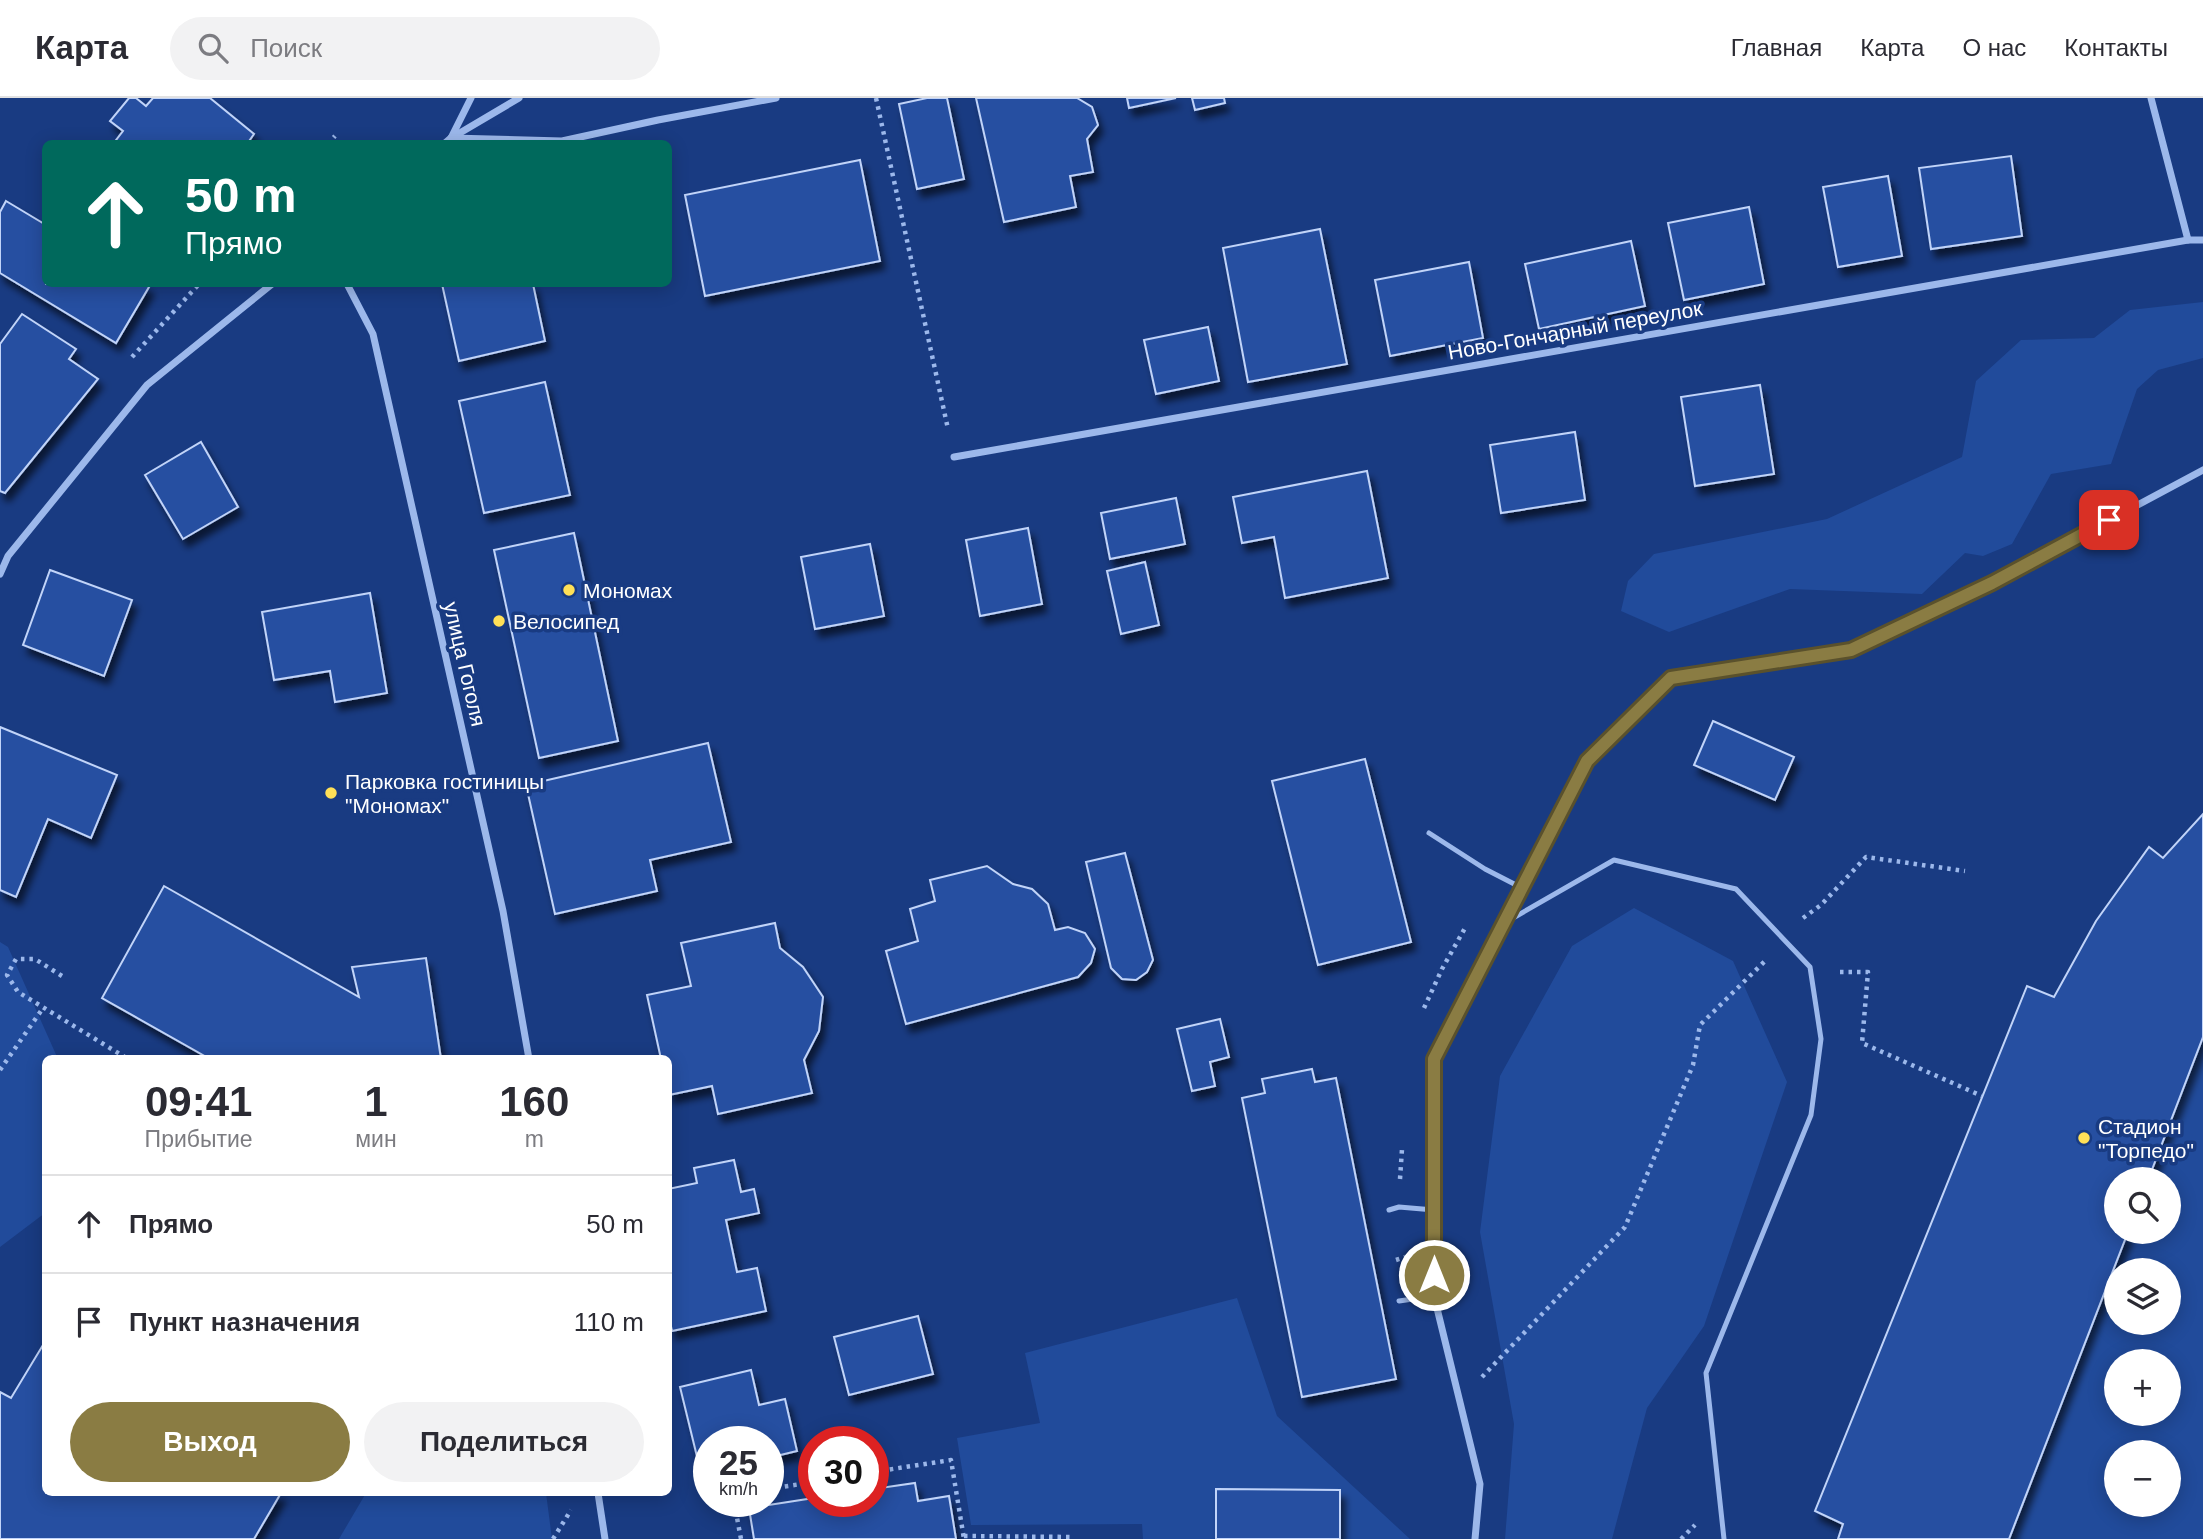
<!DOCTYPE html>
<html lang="ru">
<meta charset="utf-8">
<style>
body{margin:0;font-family:Arial,sans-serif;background:#f2f2f3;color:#2b2b33;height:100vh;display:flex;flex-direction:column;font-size:26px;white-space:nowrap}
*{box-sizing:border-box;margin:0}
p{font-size:23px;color:#7c7c81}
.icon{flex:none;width:38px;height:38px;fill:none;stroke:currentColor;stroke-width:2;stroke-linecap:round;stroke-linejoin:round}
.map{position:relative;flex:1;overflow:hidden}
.sheet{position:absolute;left:42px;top:957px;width:630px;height:441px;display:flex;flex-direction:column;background:#fff;border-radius:10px;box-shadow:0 4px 18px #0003}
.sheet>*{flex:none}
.banner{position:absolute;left:42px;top:42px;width:630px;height:147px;border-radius:10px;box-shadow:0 4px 18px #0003;background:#00695c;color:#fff;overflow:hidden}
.controls{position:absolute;left:2104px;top:1069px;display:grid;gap:14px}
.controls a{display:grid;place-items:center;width:77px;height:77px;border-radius:50%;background:#fff;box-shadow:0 4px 18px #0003;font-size:35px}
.speed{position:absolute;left:693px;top:1328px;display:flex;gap:14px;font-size:35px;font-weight:700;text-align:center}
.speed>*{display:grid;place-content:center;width:91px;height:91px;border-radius:50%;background:#fff;box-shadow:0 4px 18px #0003;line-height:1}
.speed small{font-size:18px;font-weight:400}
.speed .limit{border:10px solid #d22;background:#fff;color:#111}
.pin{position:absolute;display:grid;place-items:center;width:60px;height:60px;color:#fff;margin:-30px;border-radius:14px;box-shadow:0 4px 10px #0006}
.me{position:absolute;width:77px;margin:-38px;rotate:0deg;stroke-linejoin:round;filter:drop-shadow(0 0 5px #0008)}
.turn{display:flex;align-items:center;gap:24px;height:147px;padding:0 28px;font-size:32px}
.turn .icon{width:91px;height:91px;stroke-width:2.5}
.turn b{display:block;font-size:49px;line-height:60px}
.eta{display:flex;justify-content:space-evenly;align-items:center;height:119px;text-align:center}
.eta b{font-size:42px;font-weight:600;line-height:49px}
.action{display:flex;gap:14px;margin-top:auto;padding:14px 28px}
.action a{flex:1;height:80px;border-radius:42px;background:#8a7c43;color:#fff;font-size:28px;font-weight:600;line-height:80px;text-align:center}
.action a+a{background:#f2f2f3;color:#2b2b33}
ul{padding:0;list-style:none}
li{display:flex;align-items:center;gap:21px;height:98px;padding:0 28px;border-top:2px solid #e1e1e2}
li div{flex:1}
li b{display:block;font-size:26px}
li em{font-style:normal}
header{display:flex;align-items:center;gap:42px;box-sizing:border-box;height:98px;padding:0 35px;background:#fff;border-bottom:2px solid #e1e1e2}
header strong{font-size:33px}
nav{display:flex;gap:38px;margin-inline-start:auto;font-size:24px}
.search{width:490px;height:63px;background:#f2f2f3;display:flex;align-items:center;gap:18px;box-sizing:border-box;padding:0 24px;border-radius:38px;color:#7c7c81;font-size:26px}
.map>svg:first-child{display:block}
</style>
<header>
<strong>Карта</strong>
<div class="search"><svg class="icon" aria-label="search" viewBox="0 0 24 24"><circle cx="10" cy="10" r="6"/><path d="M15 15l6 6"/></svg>Поиск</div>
<nav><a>Главная</a><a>Карта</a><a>О нас</a><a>Контакты</a></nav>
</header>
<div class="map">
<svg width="2203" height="1441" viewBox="0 0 2203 1441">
<defs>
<filter id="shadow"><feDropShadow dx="4.5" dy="8" stdDeviation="3.5" flood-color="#0009"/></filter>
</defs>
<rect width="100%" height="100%" fill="#193b82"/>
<g fill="#214b9b" fill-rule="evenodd">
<path d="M2203 204V260L2158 272 2137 291 2111 366 2051 376 2012 446 1983 458 1965 455 1922 496 1790 491 1669 534 1621 513 1628 483 1654 456 1827 421 1962 359 1976 283 2021 242 2094 240 2130 212Z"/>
<path d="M2203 716V1441H1838L1842 1426 1815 1413 2027 888 2054 899 2096 823 2149 749 2163 760ZM2116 1082H2168V1134H2116ZM2116 1172H2168V1225H2116ZM2116 1264H2168V1316H2116ZM2116 1354H2168V1407H2116Z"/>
<path d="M1634 810 1733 863 1787 984 1704 1228 1647 1310 1612 1441H1505L1514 1326 1480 1134 1500 978 1572 848Z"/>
<path d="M0 844 8 849 58 961H46L45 1115 0 1149Z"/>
<path d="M1237 1200 1277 1318 1410 1441H1143L1142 1426 971 1427 957 1340 1040 1325 1025 1255Z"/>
<path d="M366 1395H546L552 1441H339Z"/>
</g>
<g fill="#2750a1" stroke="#c1d4f9" stroke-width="2" filter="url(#shadow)">
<path d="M129 0H136L146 8 153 0H210L254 36 247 46H113L123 33 110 23Z"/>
<path d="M927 0H947L964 81 917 91 899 6Z"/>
<path d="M976 0H1077L1092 9 1098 27 1087 41 1093 74 1070 78 1076 109 1004 124Z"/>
<path d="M1127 0H1176L1129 10Z"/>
<path d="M1192 0H1224L1225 5 1195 12Z"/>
<path d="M2011 58 2022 138 1931 151 1919 70Z"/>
<path d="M860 62 880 163 705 198 685 97Z"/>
<path d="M1888 78 1902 158 1838 169 1823 89Z"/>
<path d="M6 103 46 127V186H144L149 189 116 245 0 175V114Z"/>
<path d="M1749 109 1764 186 1684 202 1668 125Z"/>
<path d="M1320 131 1347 266 1248 284 1223 150Z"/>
<path d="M1631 143 1645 208 1539 231 1525 166Z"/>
<path d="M1469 164 1483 240 1390 258 1375 182Z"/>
<path d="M442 186H533L545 243 459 263Z"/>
<path d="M22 216 76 251 69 261 98 281 5 395 0 393V246Z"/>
<path d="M1208 229 1219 283 1156 296 1144 242Z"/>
<path d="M545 284 570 397 484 415 459 303Z"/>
<path d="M1760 287 1774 376 1695 388 1681 299Z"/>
<path d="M1575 334 1585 402 1501 415 1490 347Z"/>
<path d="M201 344 238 409 183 441 145 377Z"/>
<path d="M1367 373 1388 480 1285 500 1274 439 1242 445 1233 399Z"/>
<path d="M1176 400 1185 446 1110 461 1101 415Z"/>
<path d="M1028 430 1042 506 980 518 966 442Z"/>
<path d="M574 435 618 643 539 660 494 452Z"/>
<path d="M870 446 884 518 815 531 801 459Z"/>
<path d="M1145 464 1159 527 1121 536 1107 473Z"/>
<path d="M50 472 132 502 104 578 23 547Z"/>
<path d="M370 495 387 595 335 604 330 573 274 582 262 514Z"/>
<path d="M1713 623 1794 659 1775 702 1694 667Z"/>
<path d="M0 629 117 677 91 740 48 721 16 799 0 792Z"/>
<path d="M708 645 731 744 650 762 657 793 555 816 526 687Z"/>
<path d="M1365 661 1411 844 1318 867 1272 683Z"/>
<path d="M2203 716V939L2148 1082H2116V1134H2128L2009 1441H1838L1843 1426 1815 1413 2027 888 2054 899 2096 823 2149 749 2163 760Z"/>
<path d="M1125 755 1153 862 1147 874 1136 882 1122 881 1111 870 1086 764Z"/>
<path d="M987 768 1013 786 1032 791 1048 806 1055 832 1068 829 1085 835 1095 851 1091 865 1078 879 906 926 886 853 918 843 910 811 935 803 930 782Z"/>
<path d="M164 788 359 899 352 869 426 860 441 961H210L102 900Z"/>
<path d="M775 825 780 850 803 869 823 899 819 933 804 962 812 995 718 1016 712 988 669 997 668 961H661L647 897 691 888 681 845Z"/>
<path d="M1220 921 1229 959 1210 964 1215 988 1192 993 1177 931Z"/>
<path d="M1312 971 1315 984 1336 980 1396 1281 1302 1299 1242 1000 1265 995 1262 981Z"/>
<path d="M734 1062 741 1094 754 1091 759 1115 726 1122 737 1174 757 1170 766 1213 672 1233 668 1215V1091L697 1085 694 1070Z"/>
<path d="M918 1218 933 1276 849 1297 834 1239Z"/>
<path d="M46 1242V1395H281L254 1441H0V1294L11 1300Z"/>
<path d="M751 1272 759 1307 785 1301 797 1353 768 1360V1344H709V1374L701 1375 680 1289Z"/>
<path d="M915 1385 918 1403 949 1398 956 1441H754L749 1410 814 1400V1404H873V1391Z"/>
<path d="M1216 1391 1340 1392V1441H1216Z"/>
</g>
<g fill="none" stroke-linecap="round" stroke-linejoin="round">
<g stroke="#9cb8eb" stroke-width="4.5" stroke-dasharray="3.5 5" stroke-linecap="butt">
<path d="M876 0 948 331"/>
<path d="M328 46 335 38"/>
<path d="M132 259 199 186"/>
<path d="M1803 820 1821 807 1866 759 1965 773"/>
<path d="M1840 874H1868L1862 945 1982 998"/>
<path d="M62 878 35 861H16L7 877 18 894 128 961"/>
<path d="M1424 910 1442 871 1465 830"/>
<path d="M0 972 43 910"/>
<path d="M1400 1081 1402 1051"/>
<path d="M1396 1162 1405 1159"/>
<path d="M1482 1279 1625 1129 1693 967 1700 927 1766 862"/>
<path d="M873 1374 951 1362 964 1441"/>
<path d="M768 1391 814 1384"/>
<path d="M734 1404 741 1441"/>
<path d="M964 1438 1071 1439"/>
<path d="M553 1441 571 1412"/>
<path d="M1681 1441 1695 1427"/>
</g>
<g stroke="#9cb8eb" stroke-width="5">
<path d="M1429 735 1485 771 1522 790"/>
<path d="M1506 824 1614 762 1736 791 1810 869 1821 941 1811 1017 1706 1275 1724 1441"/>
<path d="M1389 1112 1399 1109 1434 1112"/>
<path d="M1399 1203 1434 1198"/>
</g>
<g stroke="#9cb8eb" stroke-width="7">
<path d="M2151 0 2188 142"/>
<path d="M453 39 519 0"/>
<path d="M451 40 562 43 658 22 776 0"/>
<path d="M444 46 451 40 471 0"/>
<path d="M347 186 373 236 503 813 529 961"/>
<path d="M954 359 2188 142H2203"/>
<path d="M0 476 8 458 147 287 272 186"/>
<path d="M598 1395 605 1441"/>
<path d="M1475 1441 1480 1386 1434 1198V961L1587 663 1671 580 1851 552 1992 485 2203 372"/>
</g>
</g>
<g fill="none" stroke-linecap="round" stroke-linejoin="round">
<defs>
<path id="route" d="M1434 1177V961L1587 663 1671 580 1851 552 1992 485 2109 422"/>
</defs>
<use href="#route" stroke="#5a512c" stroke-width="18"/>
<use href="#route" stroke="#8a7c43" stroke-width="12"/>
</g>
<g fill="#ffe057" stroke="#193b82" stroke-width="2.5">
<circle cx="569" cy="492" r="7"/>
<circle cx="499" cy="523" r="7"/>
<circle cx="331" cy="695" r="7"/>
<circle cx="2084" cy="1040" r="7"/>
</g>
<g text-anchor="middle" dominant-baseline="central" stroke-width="7" stroke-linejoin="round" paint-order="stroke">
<g font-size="21" fill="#fff" stroke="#193b82">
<text transform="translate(1575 232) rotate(-10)">Ново-Гончарный переулок</text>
<text transform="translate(465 566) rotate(77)">улица Гоголя</text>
</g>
<g font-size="21" fill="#fff" stroke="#193b82" text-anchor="start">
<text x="583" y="492">Мономах</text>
<text x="513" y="523">Велосипед</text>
<text x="345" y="683">Парковка гостиницы<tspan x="345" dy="24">"Мономах"</tspan></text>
<text x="2098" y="1028">Стадион<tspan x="2098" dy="24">"Торпедо"</tspan></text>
</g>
</g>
</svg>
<div class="controls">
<a><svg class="icon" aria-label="search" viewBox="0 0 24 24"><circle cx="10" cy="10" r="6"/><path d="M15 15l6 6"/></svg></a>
<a><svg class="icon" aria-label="layers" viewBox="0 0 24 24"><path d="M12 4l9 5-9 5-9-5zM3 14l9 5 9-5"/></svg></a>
<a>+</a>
<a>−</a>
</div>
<div class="speed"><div>25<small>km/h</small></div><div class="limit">30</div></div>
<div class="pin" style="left:2109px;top:422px;background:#d93025"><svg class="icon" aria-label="arrive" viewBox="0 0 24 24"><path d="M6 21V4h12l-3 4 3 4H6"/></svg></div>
<svg class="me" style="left:1434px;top:1177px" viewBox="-20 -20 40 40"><circle r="17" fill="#8a7c43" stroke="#fff" stroke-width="3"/><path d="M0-11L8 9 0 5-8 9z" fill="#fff"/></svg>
<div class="banner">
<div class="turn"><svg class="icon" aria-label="ahead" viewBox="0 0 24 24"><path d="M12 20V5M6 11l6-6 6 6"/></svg><div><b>50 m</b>Прямо</div></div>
</div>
<section class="sheet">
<div class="eta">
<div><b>09:41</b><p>Прибытие</p></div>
<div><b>1</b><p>мин</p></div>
<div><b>160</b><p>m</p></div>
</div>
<ul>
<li><svg class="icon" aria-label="ahead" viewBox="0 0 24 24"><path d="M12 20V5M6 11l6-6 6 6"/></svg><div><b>Прямо</b></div><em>50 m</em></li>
<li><svg class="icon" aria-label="arrive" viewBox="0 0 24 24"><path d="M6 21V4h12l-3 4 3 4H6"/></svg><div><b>Пункт назначения</b></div><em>110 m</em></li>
</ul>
<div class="action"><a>Выход</a><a>Поделиться</a></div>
</section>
</div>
